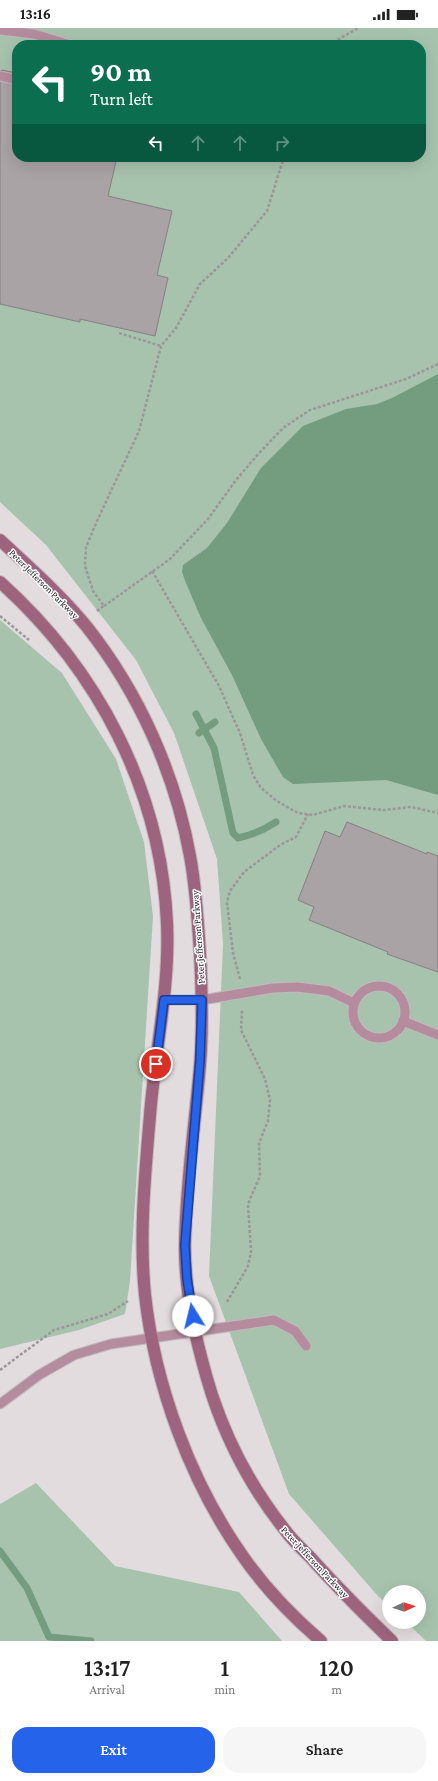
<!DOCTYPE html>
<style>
body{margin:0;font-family:"Crimson Pro",serif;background:#f6f6f6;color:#222;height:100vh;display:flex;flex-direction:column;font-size:15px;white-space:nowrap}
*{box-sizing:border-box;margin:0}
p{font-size:13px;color:#767676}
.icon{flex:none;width:22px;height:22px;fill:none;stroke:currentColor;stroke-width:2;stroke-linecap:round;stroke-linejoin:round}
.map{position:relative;height:1613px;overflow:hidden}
.sheet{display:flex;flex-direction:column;background:#fff;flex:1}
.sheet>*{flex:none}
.guide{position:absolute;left:12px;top:12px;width:414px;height:122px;border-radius:16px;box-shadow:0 4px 16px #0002;background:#0b6e4f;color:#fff;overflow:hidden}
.needle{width:26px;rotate:87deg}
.tools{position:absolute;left:382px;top:1557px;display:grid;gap:8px}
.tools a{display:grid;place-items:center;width:44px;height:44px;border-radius:50%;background:#fff;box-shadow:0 4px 16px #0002;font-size:20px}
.pin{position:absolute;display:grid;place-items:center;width:34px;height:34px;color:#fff;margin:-17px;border:2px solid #fff;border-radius:50%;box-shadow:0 1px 4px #0007}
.me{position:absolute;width:44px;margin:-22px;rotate:351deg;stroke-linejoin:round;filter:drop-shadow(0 0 3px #0008)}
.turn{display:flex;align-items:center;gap:14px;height:84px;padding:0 12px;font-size:18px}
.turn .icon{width:52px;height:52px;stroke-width:2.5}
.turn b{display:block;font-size:28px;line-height:34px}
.lanes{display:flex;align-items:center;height:38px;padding:0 12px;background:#0003;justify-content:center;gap:20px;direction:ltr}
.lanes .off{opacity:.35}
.eta{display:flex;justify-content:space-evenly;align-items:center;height:68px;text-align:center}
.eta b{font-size:24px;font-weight:600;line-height:28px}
.primary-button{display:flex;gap:8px;margin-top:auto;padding:8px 12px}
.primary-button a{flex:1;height:46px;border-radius:16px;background:#2563eb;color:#fff;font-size:16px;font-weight:600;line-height:46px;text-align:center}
.primary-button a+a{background:#f6f6f6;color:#222}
.status{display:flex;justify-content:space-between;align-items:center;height:28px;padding:0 20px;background:#fff;direction:ltr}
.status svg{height:11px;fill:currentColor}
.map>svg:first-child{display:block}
</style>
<div class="status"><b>13:16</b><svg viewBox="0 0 49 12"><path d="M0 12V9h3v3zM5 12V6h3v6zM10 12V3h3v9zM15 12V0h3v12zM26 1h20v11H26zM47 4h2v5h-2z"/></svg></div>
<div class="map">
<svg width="438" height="1613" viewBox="0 0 438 1613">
<rect width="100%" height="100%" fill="#e3dcdf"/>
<g fill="#a7c3ae" fill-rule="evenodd">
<path d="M0 0H438V1613H426L406 1594H419V1564H389V1578L377 1567 289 1466 209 1248 223 916 217 831 174 705 136 632 46 517 0 474ZM17 17H421V129H17Z"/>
<path d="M0 592 62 645 116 731 144 814 153 888 130 1253 125 1286 79 1302 0 1321Z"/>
<path d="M36 1455 115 1538 239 1564 282 1613H0V1476Z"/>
</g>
<path fill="#749c7e" d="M438 346V767L386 752 293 756 283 749 261 711 232 647 201 590 186 555 182 544 183 537 207 520 227 495 261 440 303 398 346 381 377 376 392 370Z"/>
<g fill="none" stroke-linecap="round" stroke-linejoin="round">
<g stroke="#749c7e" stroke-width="7">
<path d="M196 686 214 720 233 805 238 810C252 807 264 802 276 794"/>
<path d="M199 705 215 694"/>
<path d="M0 1523 27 1560 49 1609 91 1613"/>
</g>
</g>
<g fill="#aaa3a6" stroke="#867f82">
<path d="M1 42 17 45V129H117L108 168 172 183 157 247 168 250 155 308 80 291V294L0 276V49Z"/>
<path d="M347 794 427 826V824L438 828V944L387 926 388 924 309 892 314 879 298 872 325 803 340 809Z"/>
</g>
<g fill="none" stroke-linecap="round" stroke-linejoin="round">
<defs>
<g id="lane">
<path d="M0 2 34 6 71 17"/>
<path d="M0 48 17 52"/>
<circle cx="379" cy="984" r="26"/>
<path d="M164 972H202L273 960 297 959 329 963 354 975"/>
<path d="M403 993 438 1007"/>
<path d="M0 1376 39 1347 74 1327 111 1316 274 1292 295 1303 306 1318"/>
</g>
<g id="secondary">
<path d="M0 512C30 540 61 567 87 599 139 665 175 745 190 828 196 860 198 893 200 926 202 963 203 1000 200 1037 195 1096 186 1156 185 1215 184 1266 197 1319 212 1367 228 1415 253 1462 285 1502 292 1512 301 1520 310 1529 336 1558 364 1586 392 1613"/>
<path d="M0 554C98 642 161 762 167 895 170 959 155 1023 150 1087 145 1147 139 1207 145 1267 155 1357 190 1453 242 1527 264 1559 292 1588 321 1613"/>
</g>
</defs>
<use href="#lane" stroke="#c0babc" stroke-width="11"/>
<use href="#secondary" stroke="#c0babc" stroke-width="14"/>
<g stroke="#9b9698" stroke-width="2.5" stroke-dasharray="3 2" stroke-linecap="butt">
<path d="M329 17 358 0"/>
<path d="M119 305 161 318"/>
<path d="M152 543 219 658 240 705 253 747 261 760 277 773 298 785 313 787 344 778 384 782 411 779 438 785"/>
<path d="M104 578 170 531 208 491 236 452 260 424 283 400 310 382 406 351 438 336"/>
<path d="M97 583 104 578 93 563 85 538 86 519 97 493 139 403 161 318 176 300 200 256 228 230 267 183 284 129"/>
<path d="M0 588 29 612"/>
<path d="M240 951 233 925 227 874 230 863 244 844 280 817 296 809 308 786"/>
<path d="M227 1274 248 1238 251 1224 248 1176 260 1148 259 1115 268 1093 270 1072 265 1051 241 1002 242 982"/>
<path d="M0 1342 54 1302 108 1286 128 1273"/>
</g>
<use href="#lane" stroke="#b58c9d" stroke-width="9"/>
<use href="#secondary" stroke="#9e637d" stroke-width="12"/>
</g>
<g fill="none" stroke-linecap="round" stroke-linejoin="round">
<defs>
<path id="route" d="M156 1036 164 972H202L200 1032 185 1217 187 1251 193 1288"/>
</defs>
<use href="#route" stroke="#184099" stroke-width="10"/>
<use href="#route" stroke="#2563eb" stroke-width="7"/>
</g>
<g text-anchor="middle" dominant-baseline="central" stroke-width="3" stroke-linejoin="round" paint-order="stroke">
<g font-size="10" fill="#1f1d1e" stroke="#fff">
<text transform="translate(44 556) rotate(45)">Peter Jefferson Parkway</text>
<text transform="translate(198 909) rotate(-94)">Peter Jefferson Parkway</text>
<text transform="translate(315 1534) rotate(47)">Peter Jefferson Parkway</text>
</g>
</g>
</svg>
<div class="tools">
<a><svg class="needle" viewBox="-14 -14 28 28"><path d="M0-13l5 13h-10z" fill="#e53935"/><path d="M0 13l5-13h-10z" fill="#767676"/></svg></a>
</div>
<div class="pin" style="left:156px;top:1036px;background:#d93025"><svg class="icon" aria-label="arrive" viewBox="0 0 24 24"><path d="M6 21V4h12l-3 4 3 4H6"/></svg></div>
<svg class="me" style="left:193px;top:1288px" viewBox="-20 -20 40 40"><circle r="19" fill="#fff"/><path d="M0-13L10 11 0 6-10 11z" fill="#2563eb"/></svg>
<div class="guide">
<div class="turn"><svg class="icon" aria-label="left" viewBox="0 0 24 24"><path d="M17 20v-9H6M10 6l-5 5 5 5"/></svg><div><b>90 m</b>Turn left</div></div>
<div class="lanes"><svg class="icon" aria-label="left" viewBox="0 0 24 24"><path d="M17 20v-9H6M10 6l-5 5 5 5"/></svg><svg class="icon off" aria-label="ahead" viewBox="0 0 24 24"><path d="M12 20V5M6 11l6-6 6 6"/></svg><svg class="icon off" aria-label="ahead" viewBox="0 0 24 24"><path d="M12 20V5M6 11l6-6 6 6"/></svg><svg class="icon off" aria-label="right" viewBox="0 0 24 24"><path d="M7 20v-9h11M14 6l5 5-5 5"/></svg></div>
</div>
</div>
<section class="sheet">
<div class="eta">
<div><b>13:17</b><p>Arrival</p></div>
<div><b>1</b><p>min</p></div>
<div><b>120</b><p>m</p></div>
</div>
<div class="primary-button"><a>Exit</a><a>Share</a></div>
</section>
